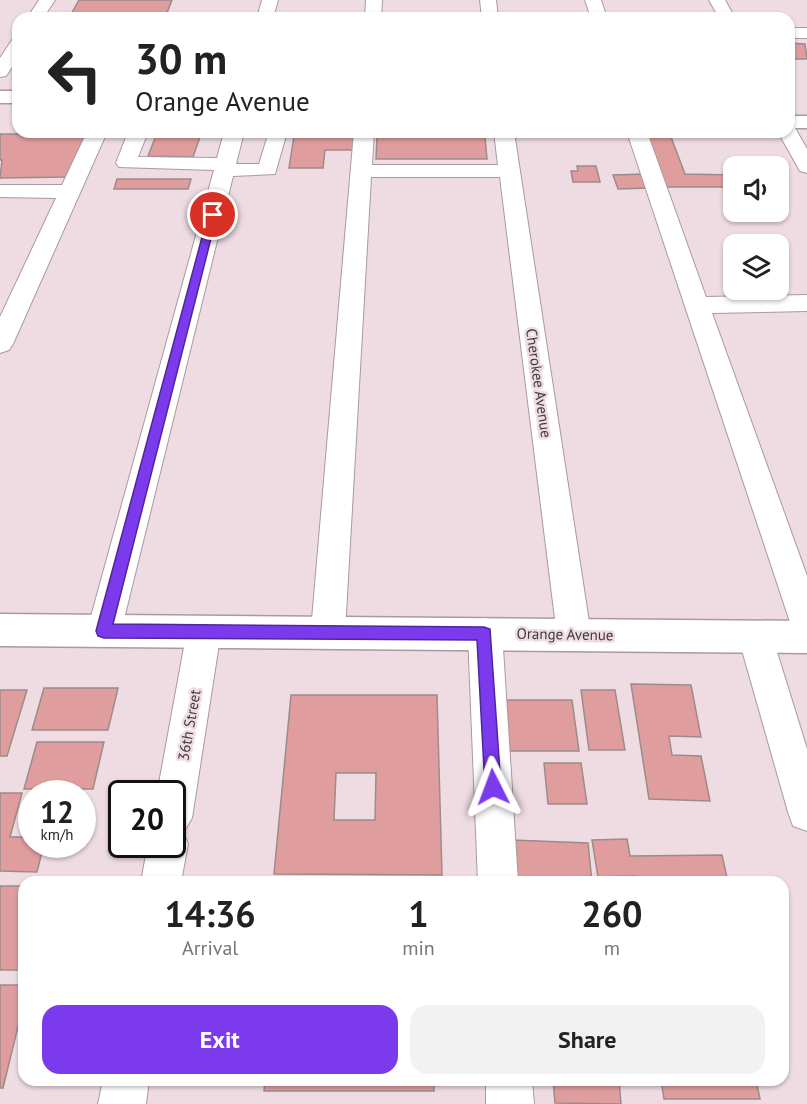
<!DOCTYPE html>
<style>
body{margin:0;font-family:"PT Sans",sans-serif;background:#f2f2f2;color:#222;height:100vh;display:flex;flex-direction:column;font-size:22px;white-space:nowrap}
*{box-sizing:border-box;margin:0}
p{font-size:20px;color:#767676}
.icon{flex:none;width:33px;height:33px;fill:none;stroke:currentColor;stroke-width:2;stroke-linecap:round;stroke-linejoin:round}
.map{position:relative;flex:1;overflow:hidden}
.side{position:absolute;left:18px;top:876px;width:771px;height:210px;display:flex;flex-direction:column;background:#fff;border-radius:18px;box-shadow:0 2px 4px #0004}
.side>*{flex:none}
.guide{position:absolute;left:12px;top:12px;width:783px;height:126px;border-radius:18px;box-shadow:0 2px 4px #0004;background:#fff;color:#222;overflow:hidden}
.controls{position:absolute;left:723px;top:156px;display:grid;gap:12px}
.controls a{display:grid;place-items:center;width:66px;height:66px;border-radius:12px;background:#fff;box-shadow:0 2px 4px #0004;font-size:30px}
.speed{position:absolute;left:18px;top:780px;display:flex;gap:12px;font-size:30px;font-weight:700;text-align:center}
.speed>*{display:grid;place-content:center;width:78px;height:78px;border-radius:50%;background:#fff;box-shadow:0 2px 4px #0004;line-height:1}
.speed small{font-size:15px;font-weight:400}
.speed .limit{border:3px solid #111;border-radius:9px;background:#fff;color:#111}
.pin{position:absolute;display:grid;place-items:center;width:51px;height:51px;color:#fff;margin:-26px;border:3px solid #fff;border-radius:50%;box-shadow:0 2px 6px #0007}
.me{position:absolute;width:66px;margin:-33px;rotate:357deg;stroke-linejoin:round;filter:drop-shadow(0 0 4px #0008)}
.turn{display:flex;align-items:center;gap:21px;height:126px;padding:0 24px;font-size:27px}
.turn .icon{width:78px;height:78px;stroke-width:2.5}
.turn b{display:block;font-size:42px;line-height:51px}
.eta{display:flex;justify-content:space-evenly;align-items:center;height:102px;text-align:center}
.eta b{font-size:36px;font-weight:600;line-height:42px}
.action{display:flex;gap:12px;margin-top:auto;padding:12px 24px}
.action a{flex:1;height:69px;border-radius:18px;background:#7c3aed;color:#fff;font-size:24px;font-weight:600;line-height:69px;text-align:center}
.action a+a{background:#f2f2f2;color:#222}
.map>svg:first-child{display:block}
</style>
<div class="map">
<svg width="807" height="1104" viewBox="0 0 807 1104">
<rect width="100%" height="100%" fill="#eedce2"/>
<g fill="#df9d9e" stroke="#9d8b8b" stroke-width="1.5" fill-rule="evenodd">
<path d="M79 0H172L165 18H69Z"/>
<path d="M789 43 805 44 807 59H789Z"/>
<path d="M157 133 201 134 193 157 148 156Z"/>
<path d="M0 134H87L68 177 0 178 2 160H0Z"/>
<path d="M356 135 355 150H325L323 168H289L294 136Z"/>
<path d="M377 136 485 137 487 159H376Z"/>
<path d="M648 137H671L685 174 734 175V187H666Z"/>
<path d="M577 166H596L600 182H573L571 171H578Z"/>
<path d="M645 174 650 188 618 189 613 175Z"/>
<path d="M117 179H191L188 189H114Z"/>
<path d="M631 684 691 685 701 737 669 736 672 755 701 756 710 801 649 799Z"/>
<path d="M44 688H118L108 730H32Z"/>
<path d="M0 690H27L7 756H0Z"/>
<path d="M581 690H615L625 750H589Z"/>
<path d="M291 695H437L442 875 274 874ZM336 773H376L375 820H334Z"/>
<path d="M503 700H572L579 751H507Z"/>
<path d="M37 742H104L93 789H24Z"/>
<path d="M544 763H581L587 804H548Z"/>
<path d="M0 793H22L10 837H32V844H44L37 872 0 871Z"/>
<path d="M627 839 630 856 722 855 728 882H637L636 876 598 877 592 840Z"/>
<path d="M512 840 588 843 592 882 514 881Z"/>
<rect x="0" y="886" width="24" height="84"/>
<path d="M0 985H24V1002L3 1088H0Z"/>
<path d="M265 1080H434V1091H264Z"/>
<path d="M553 1080H619L621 1104 555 1103Z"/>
<path d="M661 1080H756L760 1099H664Z"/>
</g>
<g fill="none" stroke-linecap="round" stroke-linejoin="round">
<defs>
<g id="minor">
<path d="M39 0H55L43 18H27Z"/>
<path d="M262 0H278L273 18H257Z"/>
<path d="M366 0H382L381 18H365Z"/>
<path d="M480 0H496L498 18H482Z"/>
<path d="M585 0H601L607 18H591Z"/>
<path d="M709 0H725L735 18H719Z"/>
<rect x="789" y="28" width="18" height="10"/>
<path d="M18 39V58L6 76 0 77V58L12 40Z"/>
<path d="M789 126 795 128 807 149V173L800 171 778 132H789Z"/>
<path d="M87 132H107L13 344 9 350 0 353V317L56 198 0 197V185H62Z"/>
<path d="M128 132H148L138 157 217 158 224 132H244L236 164H259L268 135H282L285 139 275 174 233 176 121 631 116 642 104 646 92 642 87 631 214 170 119 167 116 163Z"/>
<path d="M354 132H374L372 165H498L494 132H514L591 635 586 646 574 650 562 646 557 635 500 177H371L345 631 340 642 328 646 316 642 311 631Z"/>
<path d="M627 132H647L706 297 807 295V311L712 313 807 576V637L795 633 790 622Z"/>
<path d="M204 616 216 620 221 631 192 818 183 833 188 844 181 882H141L148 844H172V794H157L187 631 192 620Z"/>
<path d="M485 618 497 622 502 633 518 882H478L468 633 473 622Z"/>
<path d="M755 621 767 625 772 636 807 749V831L793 826 788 812 738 636 743 625Z"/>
<path d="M103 1080H149L146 1104H98Z"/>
<path d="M486 1080H532L534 1104H486Z"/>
</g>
<g id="major">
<rect x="0" y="91" width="18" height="12"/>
<rect x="789" y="116" width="18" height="12"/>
<path d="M0 614 807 621V653L0 646Z"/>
</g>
</defs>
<use href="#minor" stroke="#aa999f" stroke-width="2"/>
<use href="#major" stroke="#aa999f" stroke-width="3"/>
<use href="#minor" fill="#fff" fill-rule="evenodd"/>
<use href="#major" fill="#fff" fill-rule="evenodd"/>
</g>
<path fill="#7c3aed" stroke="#51269a" stroke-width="1.5" d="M213 212 217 215 113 624 484 627 490 629 501 787 499 793 493 795 487 793 485 787 477 640 104 638 98 636 96 631 208 215Z"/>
<g text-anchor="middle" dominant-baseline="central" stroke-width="5" stroke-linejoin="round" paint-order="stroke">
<g font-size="15" fill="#413a3c" stroke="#eedce2">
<text transform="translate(539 383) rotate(82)">Cherokee Avenue</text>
<text transform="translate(565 634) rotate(1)">Orange Avenue</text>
<text transform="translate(189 725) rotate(-80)">36th Street</text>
</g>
</g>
</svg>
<div class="controls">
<a><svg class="icon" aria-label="sound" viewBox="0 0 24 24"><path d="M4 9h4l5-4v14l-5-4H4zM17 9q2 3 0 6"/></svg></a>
<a><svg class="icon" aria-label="layers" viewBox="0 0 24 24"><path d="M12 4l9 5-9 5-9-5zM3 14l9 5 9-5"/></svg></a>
</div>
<div class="speed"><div>12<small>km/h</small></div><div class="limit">20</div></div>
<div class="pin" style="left:213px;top:215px;background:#d93025"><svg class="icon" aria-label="arrive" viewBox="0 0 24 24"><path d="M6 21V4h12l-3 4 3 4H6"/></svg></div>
<svg class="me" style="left:493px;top:787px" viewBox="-20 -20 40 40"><path d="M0-17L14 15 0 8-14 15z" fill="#7c3aed" stroke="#fff" stroke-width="4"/></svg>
<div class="guide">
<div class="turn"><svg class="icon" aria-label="left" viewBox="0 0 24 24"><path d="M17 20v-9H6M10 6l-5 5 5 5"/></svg><div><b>30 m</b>Orange Avenue</div></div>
</div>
<section class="side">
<div class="eta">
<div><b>14:36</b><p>Arrival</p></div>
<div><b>1</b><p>min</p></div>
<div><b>260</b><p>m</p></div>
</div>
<div class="action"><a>Exit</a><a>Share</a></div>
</section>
</div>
